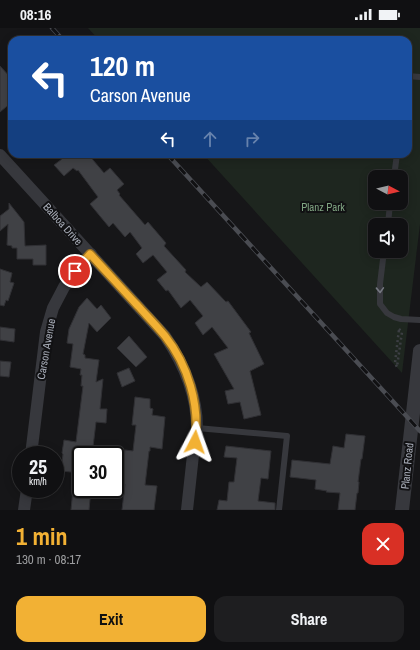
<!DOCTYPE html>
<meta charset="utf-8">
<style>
body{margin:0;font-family:"Archivo Narrow",sans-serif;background:#1e1e20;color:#f1f3f6;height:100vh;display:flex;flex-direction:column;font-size:15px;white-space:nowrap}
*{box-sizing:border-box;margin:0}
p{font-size:13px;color:#9c9d9f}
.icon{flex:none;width:22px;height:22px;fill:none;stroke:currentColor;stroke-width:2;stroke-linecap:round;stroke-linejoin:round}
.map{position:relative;height:482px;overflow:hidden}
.details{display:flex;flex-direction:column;background:#101012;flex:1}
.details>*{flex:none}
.banner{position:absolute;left:8px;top:8px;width:404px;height:122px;border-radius:12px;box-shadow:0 2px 10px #0003,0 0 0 1px #303032;background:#1a4fa0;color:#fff;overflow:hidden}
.needle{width:26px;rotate:97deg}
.controls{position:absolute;left:368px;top:142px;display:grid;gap:8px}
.controls a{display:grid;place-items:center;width:40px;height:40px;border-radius:8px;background:#101012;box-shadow:0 2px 10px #0003,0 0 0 1px #303032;font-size:20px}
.speed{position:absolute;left:12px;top:418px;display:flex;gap:8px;font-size:20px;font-weight:700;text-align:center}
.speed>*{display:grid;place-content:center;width:52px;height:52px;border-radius:50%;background:#101012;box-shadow:0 2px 10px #0003,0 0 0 1px #303032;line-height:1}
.speed small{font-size:10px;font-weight:400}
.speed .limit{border:2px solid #111;border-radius:6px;background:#fff;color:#111}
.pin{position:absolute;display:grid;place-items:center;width:34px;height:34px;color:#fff;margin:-17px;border:2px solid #fff;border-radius:50%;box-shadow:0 1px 4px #0007}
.me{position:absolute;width:44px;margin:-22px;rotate:4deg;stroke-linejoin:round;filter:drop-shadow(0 0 3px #0008)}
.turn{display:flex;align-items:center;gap:14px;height:84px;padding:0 16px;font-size:18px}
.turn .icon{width:52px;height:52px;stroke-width:2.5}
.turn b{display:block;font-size:28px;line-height:34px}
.lanes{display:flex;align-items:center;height:38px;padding:0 16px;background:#0003;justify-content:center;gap:20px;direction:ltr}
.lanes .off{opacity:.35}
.round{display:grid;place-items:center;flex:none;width:42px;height:42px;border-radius:12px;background:#1e1e20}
.headline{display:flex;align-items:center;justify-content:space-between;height:68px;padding:0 16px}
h1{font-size:24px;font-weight:800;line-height:30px;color:#f2b134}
.primary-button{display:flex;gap:8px;margin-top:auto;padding:8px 16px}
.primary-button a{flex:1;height:46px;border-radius:12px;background:#f2b134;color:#111;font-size:16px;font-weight:800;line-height:46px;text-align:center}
.primary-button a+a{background:#1e1e20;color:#f1f3f6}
.status{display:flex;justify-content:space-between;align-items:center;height:28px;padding:0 20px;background:#101012;direction:ltr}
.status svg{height:11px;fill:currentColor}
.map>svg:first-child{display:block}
</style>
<div class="status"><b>08:16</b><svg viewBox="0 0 49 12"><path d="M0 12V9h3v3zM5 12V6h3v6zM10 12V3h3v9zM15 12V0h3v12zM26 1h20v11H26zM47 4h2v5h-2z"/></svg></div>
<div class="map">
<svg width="420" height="482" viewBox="0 0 420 482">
<rect width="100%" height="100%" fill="#161618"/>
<path fill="#1e261f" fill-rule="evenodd" d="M88 0H420V196L402 345 203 126H408V12H99ZM375 149H401V175H375ZM375 197H401V223H375Z"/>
<g fill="#404145" stroke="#303034">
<path d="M0 38 12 51V74L0 84Z"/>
<path d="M58 126H88L104 145 110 140 124 156 117 162 120 166 119 167 145 197 148 194 166 215 164 218 186 242 185 244 201 259 207 254 226 274 228 273 251 304 249 305 264 336 250 343 261 387 244 391 240 374 228 376 225 363 234 361 214 326 228 320 212 299 203 307 195 295 203 288 190 272 181 280 168 262 166 263 157 252 167 244 153 227 143 235 136 226 142 220 130 204 125 209 113 195 109 199 90 176 98 169 78 142 77 143 73 140 64 148 54 137 62 131Z"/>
<path d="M9 175 24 194 25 218 46 217V237H33V231H17V220H12V218L7 217 8 196 0 203V188L9 181Z"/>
<path d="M0 241 12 245 10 254 14 255 8 273 6 272 4 278 0 277Z"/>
<path d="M87 270 97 281 101 277 111 290 97 304 89 295 83 326 85 327V330L99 332 96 354 103 351 100 381H107L106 395 96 394 92 427H81V445L61 443 63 426 62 425 64 412 76 414 83 358H81L82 347H80L81 341 70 339 73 316 67 315 69 301 79 279Z"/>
<path d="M0 299 15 301 14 314 0 312Z"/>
<path d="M129 308 147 329 136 339 117 320Z"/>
<path d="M0 333 11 334 9 349 0 348Z"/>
<path d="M129 340 135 353 122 359 117 345Z"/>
<path d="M135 369 150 371V380L153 381 152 387 165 389 162 421 150 419V423H149L145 457 157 458 154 482H122L125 456 121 455 125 422 133 423 136 397H132Z"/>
<path d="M346 406 365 408 362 431H361L358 454H359L358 465H357L355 482H338L340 465 326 464 327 463 315 461 316 452 290 449 292 432 330 436 333 418 344 420Z"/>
<path d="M226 418 271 423 268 451 261 450 258 473 275 475V482H217L219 472 227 473 229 454H234L237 430 224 429Z"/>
<path d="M73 461H91L89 482H71Z"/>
</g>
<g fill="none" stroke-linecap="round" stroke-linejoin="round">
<path stroke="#3d3f44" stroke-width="2.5" stroke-dasharray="2 3" stroke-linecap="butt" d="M399 301 402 304 397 339 395 335Z"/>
<g stroke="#37383d" stroke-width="6">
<path d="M408 48 420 49"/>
<path d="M394 149 397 126"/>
<path d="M388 197 390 175"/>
<path d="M384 223 380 256V276L387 285 394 289 401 291 420 292"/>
<path d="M197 400 287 408 279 482"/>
</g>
<g stroke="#37383d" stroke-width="12">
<path d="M0 127 165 308C184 336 197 366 197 400 197 409 195 418 193 427 191 445 189 464 187 482"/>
<path d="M31 427 46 304 53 280 64 259 75 243 91 226"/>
<path d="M24 482 27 461"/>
</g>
<path stroke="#37383d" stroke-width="14" d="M402 482 420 323"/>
<defs>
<g id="rail">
<path d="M52 0 63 12"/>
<path d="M167 126 420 403"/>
</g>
</defs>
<use href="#rail" stroke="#4a4c52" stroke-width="4.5"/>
<use href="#rail" stroke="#111113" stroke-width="3" stroke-dasharray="9" stroke-linecap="butt"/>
</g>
<defs><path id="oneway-chevron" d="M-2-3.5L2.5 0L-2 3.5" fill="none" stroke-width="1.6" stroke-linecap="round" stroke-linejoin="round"/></defs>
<use stroke="#757881" href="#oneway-chevron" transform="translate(380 262) rotate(88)"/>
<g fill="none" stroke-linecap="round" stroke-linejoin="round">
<defs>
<path id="route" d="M75 243 90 226C106 243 122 261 138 278 147 288 156 297 165 308 188 337 200 377 195 414"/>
</defs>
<use href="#route" stroke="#9d7322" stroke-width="10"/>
<use href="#route" stroke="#f2b134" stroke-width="7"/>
</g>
<g text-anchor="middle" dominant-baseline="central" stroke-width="4" stroke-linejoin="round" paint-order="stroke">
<g font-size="11" fill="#7fa381" stroke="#111113">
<text x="323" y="179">Planz Park</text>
</g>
<g font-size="11" fill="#a8adb8" stroke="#111113">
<text transform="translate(63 196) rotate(48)">Balboa Drive</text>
<text transform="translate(46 321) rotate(-80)">Carson Avenue</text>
<text transform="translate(407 438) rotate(-84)">Planz Road</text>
</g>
</g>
</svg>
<div class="controls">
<a><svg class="needle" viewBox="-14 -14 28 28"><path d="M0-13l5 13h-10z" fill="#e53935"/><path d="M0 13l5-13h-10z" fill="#9c9d9f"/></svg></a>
<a><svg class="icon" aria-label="sound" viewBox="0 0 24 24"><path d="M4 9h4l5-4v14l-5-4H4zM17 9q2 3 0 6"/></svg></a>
</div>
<div class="speed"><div>25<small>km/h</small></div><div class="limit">30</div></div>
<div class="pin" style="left:75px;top:243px;background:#d93025"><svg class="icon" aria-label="arrive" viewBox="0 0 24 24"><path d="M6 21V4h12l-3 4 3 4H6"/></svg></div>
<svg class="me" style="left:195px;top:414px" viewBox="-20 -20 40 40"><path d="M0-17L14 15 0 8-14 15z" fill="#f2b134" stroke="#fff" stroke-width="4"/></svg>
<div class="banner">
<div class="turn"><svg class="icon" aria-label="left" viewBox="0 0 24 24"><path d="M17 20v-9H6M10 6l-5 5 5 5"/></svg><div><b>120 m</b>Carson Avenue</div></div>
<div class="lanes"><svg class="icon" aria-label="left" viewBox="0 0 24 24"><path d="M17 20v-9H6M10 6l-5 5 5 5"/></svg><svg class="icon off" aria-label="ahead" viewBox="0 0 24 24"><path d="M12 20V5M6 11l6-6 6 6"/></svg><svg class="icon off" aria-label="right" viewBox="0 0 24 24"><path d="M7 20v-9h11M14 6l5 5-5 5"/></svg></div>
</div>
</div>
<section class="details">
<div class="headline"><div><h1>1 min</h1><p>130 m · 08:17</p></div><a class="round" style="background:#d93025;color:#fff"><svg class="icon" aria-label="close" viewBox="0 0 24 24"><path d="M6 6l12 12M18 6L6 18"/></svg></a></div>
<div class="primary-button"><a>Exit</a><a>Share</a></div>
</section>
